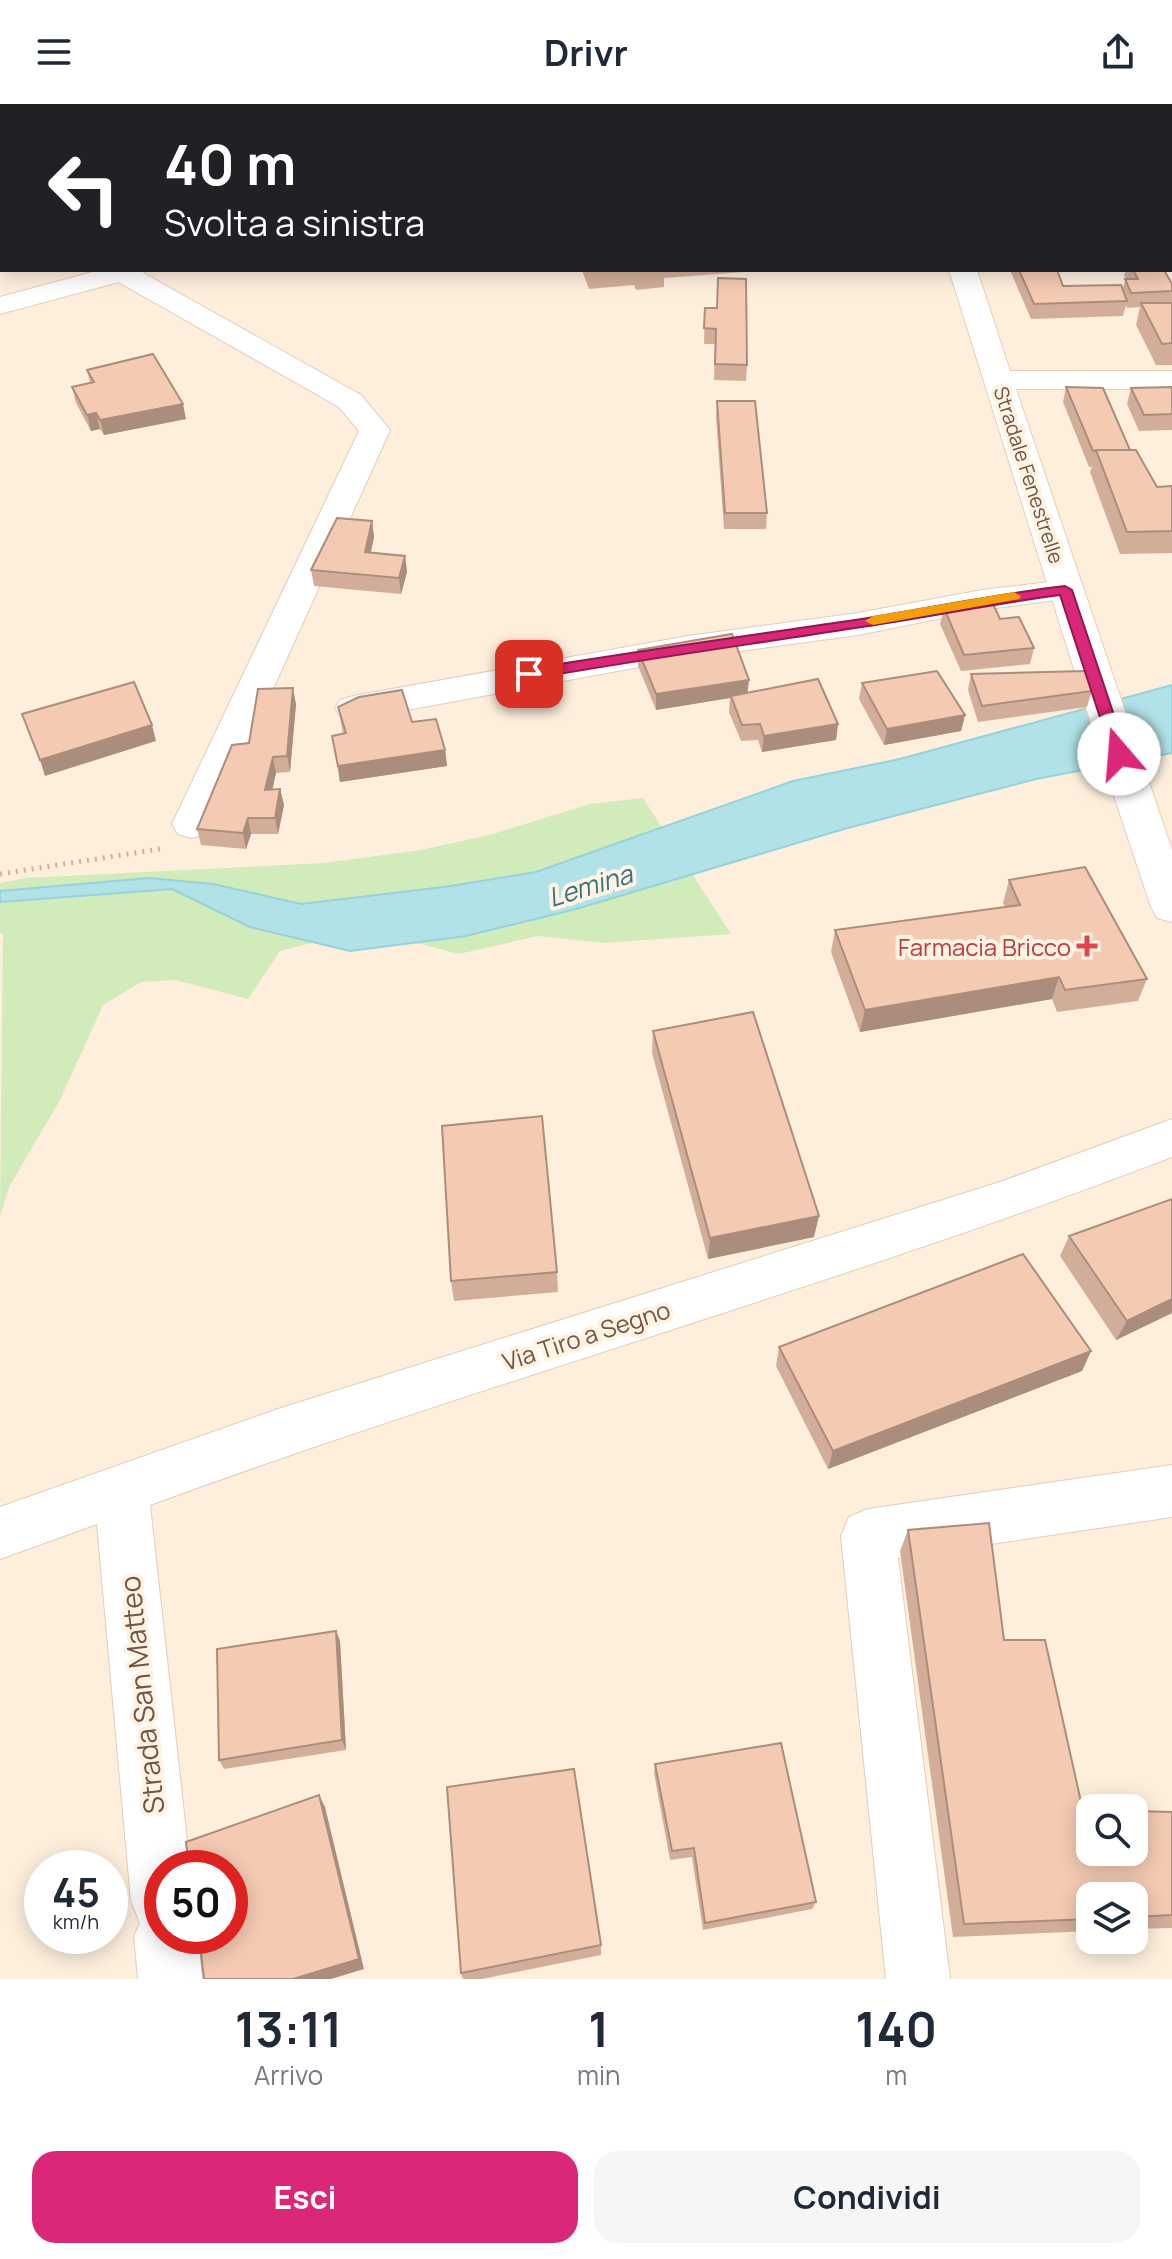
<!DOCTYPE html>
<html lang="it">
<style>
body{margin:0;font-family:Manrope,sans-serif;background:#f6f6f7;color:#1f2937;height:100vh;display:flex;flex-direction:column;font-size:30px;white-space:nowrap}
*{box-sizing:border-box;margin:0}
p{font-size:26px;color:#747a83}
.icon{flex:none;width:44px;height:44px;fill:none;stroke:currentColor;stroke-width:2;stroke-linecap:round;stroke-linejoin:round}
.map{position:relative;height:1875px;overflow:hidden}
.drawer{display:flex;flex-direction:column;background:#fff;flex:1}
.drawer>*{flex:none}
.banner{position:absolute;left:0px;top:0px;width:1172px;height:168px;box-shadow:0 4px 20px #0003;background:#202124;color:#fff;overflow:hidden}
.tools{position:absolute;left:1076px;top:1690px;display:grid;gap:16px}
.tools a{display:grid;place-items:center;width:72px;height:72px;border-radius:16px;background:#fff;box-shadow:0 4px 20px #0003;font-size:40px}
.speed{position:absolute;left:24px;top:1746px;display:flex;gap:16px;font-size:40px;font-weight:700;text-align:center}
.speed>*{display:grid;place-content:center;width:104px;height:104px;border-radius:50%;background:#fff;box-shadow:0 4px 20px #0003;line-height:1}
.speed small{font-size:20px;font-weight:400}
.speed .limit{border:12px solid #d22;background:#fff;color:#111}
.pin{position:absolute;display:grid;place-items:center;width:68px;height:68px;color:#fff;margin:-34px;border-radius:16px;box-shadow:0 4px 12px #0006}
.me{position:absolute;width:88px;margin:-44px;rotate:342deg;stroke-linejoin:round;filter:drop-shadow(0 0 6px #0008)}
.turn{display:flex;align-items:center;gap:28px;height:168px;padding:0 32px;font-size:36px}
.turn .icon{width:104px;height:104px;stroke-width:2.5}
.turn b{display:block;font-size:56px;line-height:68px}
.eta{display:flex;justify-content:space-evenly;align-items:center;height:136px;text-align:center}
.eta b{font-size:48px;font-weight:700;line-height:56px}
.primary-button{display:flex;gap:16px;margin-top:auto;padding:16px 32px}
.primary-button a{flex:1;height:92px;border-radius:24px;background:#db2777;color:#fff;font-size:32px;font-weight:700;line-height:92px;text-align:center}
.primary-button a+a{background:#f6f6f7;color:#1f2937}
header{display:flex;justify-content:space-between;align-items:center;height:104px;padding:0 32px;background:#fff;font-size:36px;font-weight:700}
.map>svg:first-child{display:block}
</style>
<header><svg class="icon" aria-label="menu" viewBox="0 0 24 24"><path d="M4 6h16M4 12h16M4 18h16"/></svg>Drivr<svg class="icon" aria-label="share" viewBox="0 0 24 24"><path d="M12 15V3M7 8l5-5 5 5M5 13v7h14v-7"/></svg></header>
<div class="map">
<svg width="1172" height="1875" viewBox="0 0 1172 1875">
<rect width="100%" height="100%" fill="#feefdd"/>
<path fill="#d1ebbb" d="M643 694 731 830 604 839 538 832 459 850 409 837 351 829 280 847 248 895 176 876 141 878 103 901 60 996 9 1083 0 1112 3 830 0 829V779L26 774 324 759 421 746 493 730 590 700Z"/>
<path fill="#b1e2e7" stroke="#96d2da" stroke-width="2" d="M1172 581V649L1036 675 844 725 576 805 466 832 350 847 250 823 172 785 0 798V787L149 774 213 780 301 800 444 783 536 768 793 677 900 655Z"/>
<g fill="none" stroke-linecap="round" stroke-linejoin="round">
<defs>
<g id="street">
<rect x="1170" y="4" width="2" height="16"/>
<rect x="1170" y="49" width="2" height="14"/>
<path d="M111 166H138L361 291 390 326 212 720 206 730 192 734 178 730 172 720 359 327 339 303 113 175 109 169Z"/>
<path d="M1065 476 1077 479 1082 486 1077 493 982 506 858 531 688 554 353 616 340 612 335 604 340 596 353 592 688 532 858 509 982 486Z"/>
<path d="M1172 1015V1053C836 1182 488 1277 150 1401L190 1764H162V1832H198L202 1875H138L134 1832 140 1819 131 1797 97 1420 0 1455V1403L281 1304 1000 1078Z"/>
<path d="M1172 1361V1413L898 1454 950 1875H886L841 1432 849 1413 868 1405Z"/>
</g>
<g id="secondary">
<path d="M897 0H921L922 2H898Z"/>
<path d="M100 166H145L141 172 0 210V193Z"/>
<path d="M949 166H977L1010 267H1172V285H1016L1172 746V818L1157 814 1151 803 1109 677Z"/>
</g>
</defs>
<use href="#street" stroke="#e3ccbc" stroke-width="2"/>
<use href="#secondary" stroke="#e9cdb8" stroke-width="2"/>
<g stroke="#d8ad97" stroke-width="3" stroke-dasharray="1 4" stroke-linecap="butt">
<path d="M466 2 483 0"/>
<path d="M0 161 2 158"/>
</g>
<path stroke="#d8ad97" stroke-width="5" stroke-dasharray="2 6" stroke-linecap="butt" d="M0 770 160 745"/>
<use href="#street" fill="#fff" fill-rule="evenodd"/>
<use href="#secondary" fill="#fff" fill-rule="evenodd"/>
</g>
<g fill="#d2ae9a">
<path d="M949 0H985V2H950Z"/>
<rect x="1170" y="99" width="2" height="52"/>
<path d="M582 166H771L664 174V183L636 186 634 181 589 185Z"/>
<path d="M1010 166H1076H1057L1063 182 1122 185 1126 175 1124 172 1126 166H1164L1172 180V261H1156L1136 221 1140 203 1127 204 1126 201 1123 212 1031 215Z"/>
<path d="M705 204 747 261 746 277 714 276 715 240H704Z"/>
<path d="M87 266 186 315 104 331 100 325 91 327 76 299 72 283 90 279Z"/>
<path d="M1066 283 1130 346 1157 383 1172 382V449L1120 450 1090 368 1092 363H1089L1063 298Z"/>
<path d="M1172 283V326L1139 327 1127 300 1131 284Z"/>
<path d="M717 297 767 409 766 425H724L716 313Z"/>
<path d="M372 417 374 433 371 448 405 452 407 468 401 490 314 482 311 466Z"/>
<path d="M944 504 1000 515 1034 544 1030 560 961 567 940 520Z"/>
<path d="M638 546 749 576 747 589 838 620 836 636 762 648 758 636 741 637 729 608 730 594 656 606 638 562Z"/>
<path d="M971 570 1092 587 1087 603 978 618 968 586Z"/>
<path d="M862 579 965 611 961 627 884 641 859 595Z"/>
<path d="M296 600 290 668 276 669 272 685H280L284 701 278 730H251L246 745 201 741 197 725 249 639Z"/>
<path d="M338 603 412 618 445 646 447 662 340 678 332 632 343 630Z"/>
<path d="M1009 776 1147 875 1138 897 1057 908 1052 895 860 928 831 848 835 826 1005 803 1003 799Z"/>
<path d="M653 927 814 1133 708 1155 652 949Z"/>
<path d="M1069 1132 1172 1209 1116 1236 1060 1152Z"/>
<path d="M557 1168 558 1188 454 1197 451 1177Z"/>
<path d="M779 1243 1091 1247 1082 1267 828 1365 776 1262Z"/>
<path d="M908 1426 1004 1536 1083 1707 1172 1708V1824L1134 1825V1792H1090V1827L953 1833 900 1447Z"/>
<path d="M336 1527 340 1537 346 1646 224 1665 219 1656Z"/>
<path d="M655 1660 816 1798 812 1805 703 1826 692 1753 670 1756 654 1669Z"/>
<path d="M601 1841V1851L482 1875H463L461 1869Z"/>
</g>
<g fill="#ab8d7d">
<path d="M183 300 186 315 104 331 100 316Z"/>
<path d="M96 309 100 325 91 327 87 311Z"/>
<path d="M372 417 374 433 367 464 365 448Z"/>
<path d="M405 452 407 468 401 490 399 474Z"/>
<path d="M749 576 747 592H731L730 594 656 606V590Z"/>
<path d="M293 584 296 600 290 668 287 652Z"/>
<path d="M965 611 961 627 884 641 887 625Z"/>
<path d="M838 620 836 636 762 648 764 632Z"/>
<path d="M152 621 156 637 45 672 40 656Z"/>
<path d="M445 646 447 662 340 678 338 662Z"/>
<path d="M273 653 276 669 269 702 265 686Z"/>
<path d="M280 685 284 701 278 730 275 714Z"/>
<path d="M248 714 251 730 246 745 243 729Z"/>
<path d="M1059 873 1052 895 860 928 865 906Z"/>
<path d="M819 1112 814 1133 708 1155 710 1134Z"/>
<path d="M1172 1195V1209L1116 1236 1127 1217Z"/>
<path d="M1091 1247 1082 1267 828 1365 833 1347Z"/>
<path d="M336 1527 340 1537 346 1646 342 1636Z"/>
<path d="M319 1691 325 1703 364 1865 331 1875H293Z"/>
</g>
<g fill="#f4cab3" stroke="#ab8d7d" stroke-width="2">
<path d="M524 0H851L848 2H525Z"/>
<rect x="1170" y="99" width="2" height="37"/>
<path d="M1019 166H1057L1063 182 1121 181 1127 197 1034 200Z"/>
<path d="M1133 166H1164L1172 180V187L1131 189 1125 175H1138Z"/>
<path d="M718 174 746 175 747 261 715 260 716 225 704 224 705 204H717Z"/>
<path d="M1141 199H1172V239L1162 240Z"/>
<path d="M153 250 183 300 100 316 96 309 87 311 72 283 94 278 87 266Z"/>
<path d="M1066 283 1103 284 1130 346 1093 347Z"/>
<path d="M1172 283V310L1144 311 1131 284Z"/>
<path d="M717 297H755L767 409H725Z"/>
<path d="M1096 346H1136L1157 383 1172 382V427L1127 428Z"/>
<path d="M337 414 372 417 365 448 405 452 399 474 311 466Z"/>
<path d="M993 500 1000 515 1019 513 1034 544 964 551 944 504Z"/>
<path d="M732 530 749 576 656 590 638 546Z"/>
<path d="M937 567 965 611 887 625 862 579Z"/>
<path d="M1085 567 1092 587 982 602 971 570Z"/>
<path d="M818 575 838 620 764 632 760 620 742 621 731 592Z"/>
<path d="M134 578 152 621 40 656 22 610Z"/>
<path d="M293 584 287 652 273 653 265 686 280 685 275 714H248L243 729 197 725 232 641 249 639 258 585Z"/>
<path d="M402 586 412 618 436 615 445 646 338 662 332 632 346 629 338 603 359 593Z"/>
<path d="M1085 763 1147 875 1065 886 1059 873 865 906 835 826 1020 801 1009 776Z"/>
<path d="M753 908 819 1112 710 1134 653 927Z"/>
<path d="M542 1012 557 1168 451 1177 442 1022Z"/>
<path d="M1172 1095V1195L1127 1217 1069 1132Z"/>
<path d="M1023 1150 1091 1247 833 1347 779 1243Z"/>
<path d="M989 1419 1004 1536H1045L1083 1707H1090V1748H1134V1707L1172 1708V1811L1134 1813V1792H1090V1815L964 1820 908 1426Z"/>
<path d="M336 1527 342 1636 219 1656 217 1545Z"/>
<path d="M781 1639 816 1798 705 1819 694 1744 672 1747 655 1660Z"/>
<path d="M574 1665 601 1841 461 1869 447 1683Z"/>
<path d="M319 1691 359 1855 293 1875H204L199 1832H230V1764H189L186 1738Z"/>
</g>
<path fill="#db2777" stroke="#8e194d" stroke-width="2" d="M1065 482 1072 486 1127 650 1125 654H1114L1112 650 1060 491C991 500 924 514 855 524 746 541 638 556 529 575L522 570 529 565C638 547 746 532 855 516 925 505 995 490 1065 482Z"/>
<path fill="#f59e0b" d="M1014 488 1021 492 1019 495 873 521 865 517 873 512Z"/>
<path fill="#e0444e" stroke="#fff3e4" stroke-width="3" d="M1083 830h8v8h8v8h-8v8h-8v-8h-8v-8h8z"/>
<g text-anchor="middle" dominant-baseline="central" stroke-width="8" stroke-linejoin="round" paint-order="stroke">
<g font-size="20" fill="#745344" stroke="#fff3e4">
<text transform="translate(1029 371) rotate(72)">Stradale Fenestrelle</text>
</g>
<g font-size="24" fill="#be3a42" stroke="#fff3e4" text-anchor="end">
<text x="1071" y="842">Farmacia Bricco</text>
</g>
<g font-size="24" fill="#745344" stroke="#fff3e4">
<text transform="translate(586 1231) rotate(-18)">Via Tiro a Segno</text>
</g>
<g font-size="26" font-style="italic" fill="#38737b" stroke="#fff3e4">
<text transform="translate(590 781) rotate(-17)">Lemina</text>
</g>
<g font-size="28" fill="#745344" stroke="#fff3e4">
<text transform="translate(141 1591) rotate(-96)">Strada San Matteo</text>
</g>
</g>
</svg>
<div class="tools">
<a><svg class="icon" aria-label="search" viewBox="0 0 24 24"><circle cx="10" cy="10" r="6"/><path d="M15 15l6 6"/></svg></a>
<a><svg class="icon" aria-label="layers" viewBox="0 0 24 24"><path d="M12 4l9 5-9 5-9-5zM3 14l9 5 9-5"/></svg></a>
</div>
<div class="speed"><div>45<small>km/h</small></div><div class="limit">50</div></div>
<div class="pin" style="left:529px;top:570px;background:#d93025"><svg class="icon" aria-label="arrive" viewBox="0 0 24 24"><path d="M6 21V4h12l-3 4 3 4H6"/></svg></div>
<svg class="me" style="left:1119px;top:650px" viewBox="-20 -20 40 40"><circle r="19" fill="#fff"/><path d="M0-13L10 11 0 6-10 11z" fill="#db2777"/></svg>
<div class="banner">
<div class="turn"><svg class="icon" aria-label="left" viewBox="0 0 24 24"><path d="M17 20v-9H6M10 6l-5 5 5 5"/></svg><div><b>40 m</b>Svolta a sinistra</div></div>
</div>
</div>
<section class="drawer">
<div class="eta">
<div><b>13:11</b><p>Arrivo</p></div>
<div><b>1</b><p>min</p></div>
<div><b>140</b><p>m</p></div>
</div>
<div class="primary-button"><a>Esci</a><a>Condividi</a></div>
</section>
